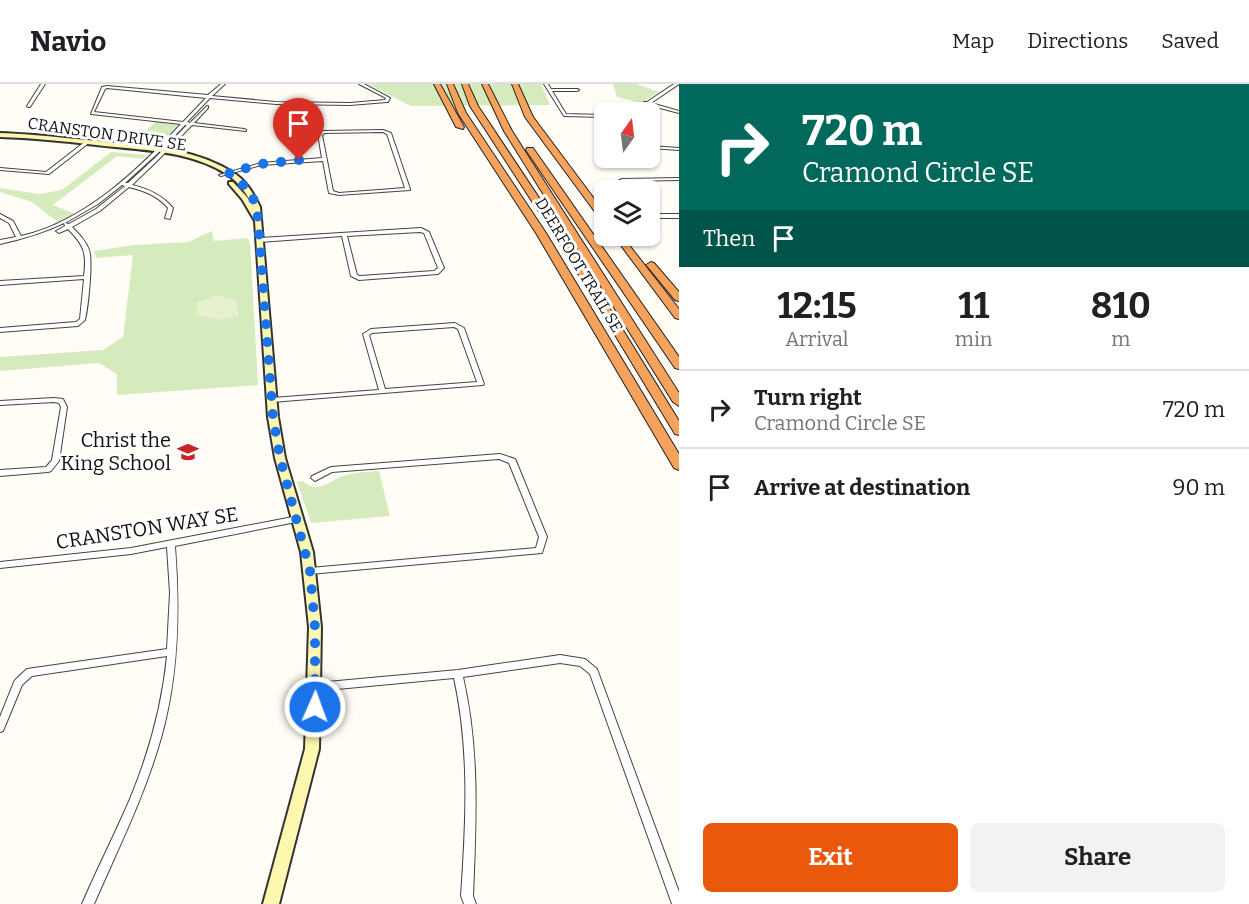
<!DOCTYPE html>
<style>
body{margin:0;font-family:Bitter,serif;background:#f2f2f2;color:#202124;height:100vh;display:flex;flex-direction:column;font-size:22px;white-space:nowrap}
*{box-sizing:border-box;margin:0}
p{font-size:20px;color:#757577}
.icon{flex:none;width:33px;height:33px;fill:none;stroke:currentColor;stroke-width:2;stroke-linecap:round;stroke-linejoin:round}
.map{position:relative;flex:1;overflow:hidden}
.sheet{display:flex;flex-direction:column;background:#fff;width:570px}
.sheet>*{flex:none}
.banner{background:#00695c;color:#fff;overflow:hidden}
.needle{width:39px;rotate:14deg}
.buttons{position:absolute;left:594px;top:18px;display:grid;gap:12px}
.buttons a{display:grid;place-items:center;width:66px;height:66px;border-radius:9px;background:#fff;box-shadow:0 2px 4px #0004;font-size:30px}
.pin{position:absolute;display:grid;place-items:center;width:51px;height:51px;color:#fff;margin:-62px -26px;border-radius:50% 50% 50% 0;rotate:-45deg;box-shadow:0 0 6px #0007}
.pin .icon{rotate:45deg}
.me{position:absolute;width:66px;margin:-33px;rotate:2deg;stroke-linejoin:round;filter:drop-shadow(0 0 4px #0008)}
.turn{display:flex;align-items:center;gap:21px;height:126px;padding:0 24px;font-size:27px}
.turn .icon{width:78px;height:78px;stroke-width:2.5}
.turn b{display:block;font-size:42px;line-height:51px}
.then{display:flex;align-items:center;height:57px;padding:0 24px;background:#0003;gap:12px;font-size:22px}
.eta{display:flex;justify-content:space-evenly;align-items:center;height:102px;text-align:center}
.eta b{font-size:36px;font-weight:700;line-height:42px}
.primary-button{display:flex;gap:12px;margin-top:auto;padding:12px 24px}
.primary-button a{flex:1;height:69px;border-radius:9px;background:#ea580c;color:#fff;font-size:24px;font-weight:700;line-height:69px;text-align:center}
.primary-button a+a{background:#f2f2f2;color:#202124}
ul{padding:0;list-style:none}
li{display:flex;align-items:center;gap:18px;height:78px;padding:0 24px;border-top:2px solid #e0e0e0}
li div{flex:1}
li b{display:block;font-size:22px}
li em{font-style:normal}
header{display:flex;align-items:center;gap:36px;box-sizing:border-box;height:84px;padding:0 30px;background:#fff;border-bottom:2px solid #e0e0e0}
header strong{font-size:28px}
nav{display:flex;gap:33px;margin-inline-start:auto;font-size:21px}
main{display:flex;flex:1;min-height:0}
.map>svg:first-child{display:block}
</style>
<header>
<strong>Navio</strong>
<nav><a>Map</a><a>Directions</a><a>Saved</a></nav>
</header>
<main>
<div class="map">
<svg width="679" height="820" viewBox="0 0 679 820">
<rect width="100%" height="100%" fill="#fffdf5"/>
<g fill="#d5ebbd">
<path d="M368 0H541L550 21 411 22Z"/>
<path d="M613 0H636L659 8 641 19 617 13Z"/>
<path d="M156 37 178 41 158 62 133 60Z"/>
<path d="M111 68 146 71 144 75 117 72 53 121 75 130 59 139 32 118 0 108V104L39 110 62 106Z"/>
<path d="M212 147 214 157 247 154 250 158 258 301 117 311V290L99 279 0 287V273L103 266 123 253 133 171 96 174 94 167 134 161 188 158Z"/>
<path d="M379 387 390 432 311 439 297 398 303 397C319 412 330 395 346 391 357 388 368 388 379 387Z"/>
</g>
<path fill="#e6f2cf" d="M216 211 236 216 239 232 219 236 197 231V219Z"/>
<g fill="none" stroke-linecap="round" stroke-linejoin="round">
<defs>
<g id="street">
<path d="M41 0H45L30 23H28L27 22Z"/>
<path d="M221 0H225L212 12 276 18 350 19 385 16 386 14 359 0H364L390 14 388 18H387L350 21 276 20 210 14 187 38 190 39 207 22H208V24L194 39 244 45 246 46V47L192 41 159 75 132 101C149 105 162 111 173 124L170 135 165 134 168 124C158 112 145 107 129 103L100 127 72 143C79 150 86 157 89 166 93 177 88 224 85 236L78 242 0 248V244L76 238 80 235 84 195 0 201V197L84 192C87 169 84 161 68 145L59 149 56 147 65 142 64 139C43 149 22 155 0 160V156L16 153 9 139 0 134V130L13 137 21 152C84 138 138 86 181 40L91 30 102 3 107 2 208 11ZM107 4 206 14 183 38 94 28 105 5ZM185 41H187L156 73 128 99H125L158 69ZM122 101 125 102 96 125 69 140 65 139 98 120Z"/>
<path d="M544 0H548L551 5H578L579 6 577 7H552L566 30 604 31V33L564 32Z"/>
<path d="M674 0H679L651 19 679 27V29L648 21 637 28H633L644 20V18H647Z"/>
<path d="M383 46 391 49 410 105V106L339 111 329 109 323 77 261 81 221 92 219 91 261 79 322 74 318 50 322 47ZM383 48 387 50 405 104 339 109 333 107 322 51 325 49Z"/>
<path d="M86 57 90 58 49 90 0 86V84L46 88Z"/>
<rect x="601" y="62" width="3" height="2"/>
<path d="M650 62 679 64V66L650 64Z"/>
<path d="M679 94V96L623 97 619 100 622 106H618L614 99 622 95Z"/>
<rect x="650" y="130" width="29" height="4"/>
<path d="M421 144 429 148 444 184 438 190 359 196 351 192 342 152 260 158 257 156 260 154ZM420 148 424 149 438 184 434 187 360 192 357 191 347 152Z"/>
<path d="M455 239 464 244 484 300 483 301 272 318 269 316 272 314 379 306 363 250 371 245ZM454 243 458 245 477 298 385 305 369 251 372 249Z"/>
<path d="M54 314 63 315 67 323 59 377 51 387 48 388 0 392V386L46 383 52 376 61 323 59 319 54 318 0 321V317Z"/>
<path d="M500 370 515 375 516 377 547 453 542 469 310 490 307 489 306 487 307 485 310 484 536 464 539 453 509 379 499 375 332 388 315 397 311 394 312 392 331 383Z"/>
<path d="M298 432 301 433 302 435 301 437 175 462C180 526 179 591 161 654 145 711 118 765 94 820H82C97 785 115 750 130 715 149 669 162 622 167 572L32 592 22 601 3 647 0 648V633L14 598 16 595 27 585 167 565 170 509 167 463 131 470 0 484V478L131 464Z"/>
<path d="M560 571 585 575 597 585 679 808V820H672L590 590 580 582 560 579 463 593C480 667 476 738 473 812L476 820H464L461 812C466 739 470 667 454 594L316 607 313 606 311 603 313 600 316 599 458 586Z"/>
</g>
<path id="secondary" d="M0 49C33 50 65 54 97 57 142 62 192 63 232 88 246 96 253 109 260 123L278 333 285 374 313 468 321 543 319 665 279 820H263L305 665 309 543 301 468 275 374 268 333 255 137 242 115 229 100V98H233L247 113 254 123C247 111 240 99 228 91 191 66 139 66 96 61 64 57 32 54 0 53Z"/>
<g id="highway">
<path d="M434 0H440L464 43 463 45 456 43Z"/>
<path d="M447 0H453L466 29 546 149 679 370V386L674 384 536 149 458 29Z"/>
<path d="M462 0H468L478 22 573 165 679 337V351L675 350 563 165 470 22Z"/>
<path d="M482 0H488L512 47 679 309V322L673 318 504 47Z"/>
<path d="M512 0H518L533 33 604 128V137L601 136 525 33Z"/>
<path d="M527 64H533L679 273V285L675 284 526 66Z"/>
<path d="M614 152H622L679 225V235L675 234Z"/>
<path d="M651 178 654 179 679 208V217L675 216 648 183 646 181Z"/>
</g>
</defs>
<use href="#street" stroke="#444" stroke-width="2"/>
<use href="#secondary" stroke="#333" stroke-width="4"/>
<use href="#highway" stroke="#222" stroke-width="2"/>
<use href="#street" fill="#fff" fill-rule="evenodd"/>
<use href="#secondary" fill="#fff6b0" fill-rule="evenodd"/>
<use href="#highway" fill="#f5a25d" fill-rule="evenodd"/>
</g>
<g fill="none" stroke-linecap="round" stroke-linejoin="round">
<path stroke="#1a73e8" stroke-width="10" stroke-dasharray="0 18" d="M299 76 261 80 229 89 249 106 257 123 273 333 280 374 310 487 315 543V623"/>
</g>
<defs>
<symbol id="school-bare" viewBox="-9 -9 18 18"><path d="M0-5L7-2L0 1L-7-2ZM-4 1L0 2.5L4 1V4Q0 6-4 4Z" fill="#c4262e" stroke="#fff" stroke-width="2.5" paint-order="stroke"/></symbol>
</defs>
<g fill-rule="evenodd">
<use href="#school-bare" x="173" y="353" width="30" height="30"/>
</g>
<g text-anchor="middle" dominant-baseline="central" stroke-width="6" stroke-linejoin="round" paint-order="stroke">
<g font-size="16" fill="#111" stroke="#fff">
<text transform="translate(107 50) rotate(8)">CRANSTON DRIVE SE</text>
<text transform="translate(579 181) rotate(59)">DEERFOOT TRAIL SE</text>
</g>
<g font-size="20" fill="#111" stroke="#fff" text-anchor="end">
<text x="171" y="356">Christ the<tspan x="171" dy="23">King School</tspan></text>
</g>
<g font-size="20" fill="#111" stroke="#fff">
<text transform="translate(147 444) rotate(-9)">CRANSTON WAY SE</text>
</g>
</g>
</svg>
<div class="buttons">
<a><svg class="needle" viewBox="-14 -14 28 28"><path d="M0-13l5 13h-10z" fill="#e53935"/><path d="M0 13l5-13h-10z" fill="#757577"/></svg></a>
<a><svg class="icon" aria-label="layers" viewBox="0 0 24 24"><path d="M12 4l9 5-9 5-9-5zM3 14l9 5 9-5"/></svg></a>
</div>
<div class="pin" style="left:299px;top:76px;background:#d93025"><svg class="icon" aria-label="arrive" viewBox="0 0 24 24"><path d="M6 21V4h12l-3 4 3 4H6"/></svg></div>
<svg class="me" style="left:315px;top:623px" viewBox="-20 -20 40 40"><circle r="17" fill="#1a73e8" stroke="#fff" stroke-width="3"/><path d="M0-11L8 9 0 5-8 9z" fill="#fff"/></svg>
</div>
<section class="sheet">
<div class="banner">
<div class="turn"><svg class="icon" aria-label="right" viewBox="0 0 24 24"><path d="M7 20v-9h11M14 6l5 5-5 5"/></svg><div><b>720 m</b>Cramond Circle SE</div></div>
<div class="then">Then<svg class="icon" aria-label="arrive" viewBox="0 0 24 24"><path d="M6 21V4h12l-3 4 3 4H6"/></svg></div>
</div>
<div class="eta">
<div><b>12:15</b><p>Arrival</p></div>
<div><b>11</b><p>min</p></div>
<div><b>810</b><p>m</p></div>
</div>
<ul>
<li><svg class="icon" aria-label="right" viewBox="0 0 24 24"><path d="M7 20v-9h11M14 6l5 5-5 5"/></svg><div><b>Turn right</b><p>Cramond Circle SE</p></div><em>720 m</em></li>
<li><svg class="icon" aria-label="arrive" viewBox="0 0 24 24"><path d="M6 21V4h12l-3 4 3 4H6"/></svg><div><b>Arrive at destination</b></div><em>90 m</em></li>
</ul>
<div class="primary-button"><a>Exit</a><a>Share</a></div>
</section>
</main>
